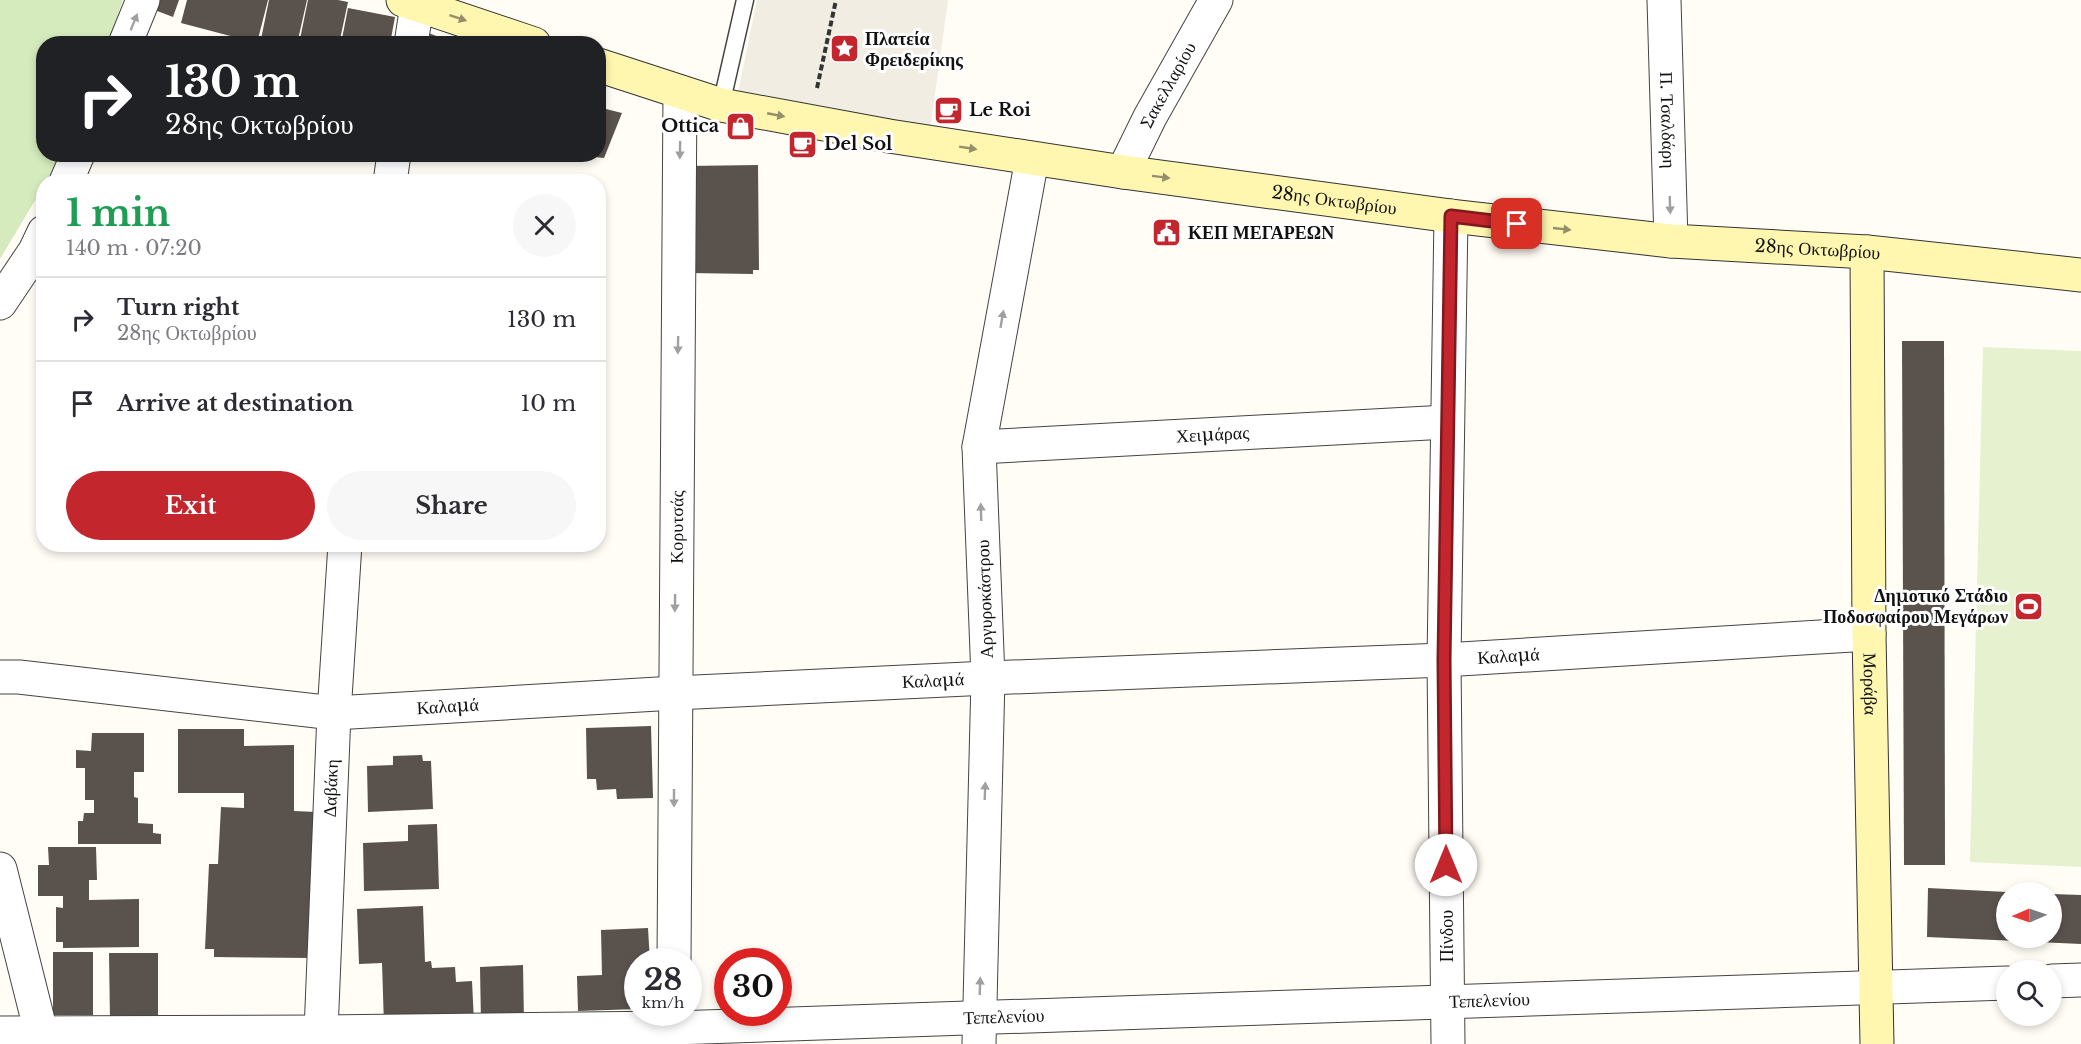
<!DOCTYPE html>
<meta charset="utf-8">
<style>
body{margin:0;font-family:"Libre Baskerville",serif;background:#f7f7f7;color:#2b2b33;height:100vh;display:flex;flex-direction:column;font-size:22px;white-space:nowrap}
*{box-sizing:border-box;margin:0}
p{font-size:20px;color:#7c7c81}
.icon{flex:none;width:33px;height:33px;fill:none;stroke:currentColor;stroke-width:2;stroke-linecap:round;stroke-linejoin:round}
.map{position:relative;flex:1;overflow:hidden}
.sheet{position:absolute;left:36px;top:174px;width:570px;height:378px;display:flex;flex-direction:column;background:#fff;border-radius:24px;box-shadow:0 3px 9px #0003}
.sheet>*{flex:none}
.top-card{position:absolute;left:36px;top:36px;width:570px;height:126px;border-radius:24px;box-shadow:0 3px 9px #0003;background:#202124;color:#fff;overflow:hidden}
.needle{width:39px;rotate:268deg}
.fabs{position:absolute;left:1996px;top:882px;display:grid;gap:12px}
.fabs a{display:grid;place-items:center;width:66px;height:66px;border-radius:50%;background:#fff;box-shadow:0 3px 9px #0003;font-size:30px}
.speed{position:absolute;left:624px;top:948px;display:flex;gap:12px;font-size:30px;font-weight:700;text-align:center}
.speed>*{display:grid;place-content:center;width:78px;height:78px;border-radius:50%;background:#fff;box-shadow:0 3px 9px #0003;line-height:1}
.speed small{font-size:15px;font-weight:400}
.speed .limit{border:9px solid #d22;background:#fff;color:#111}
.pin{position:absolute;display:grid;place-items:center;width:51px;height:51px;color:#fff;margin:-26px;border-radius:12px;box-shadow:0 3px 9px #0006}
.me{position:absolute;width:66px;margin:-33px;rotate:0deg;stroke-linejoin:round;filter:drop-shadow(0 0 4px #0008)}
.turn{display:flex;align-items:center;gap:21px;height:126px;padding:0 30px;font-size:27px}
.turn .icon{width:78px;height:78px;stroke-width:2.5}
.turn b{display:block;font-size:42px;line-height:51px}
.round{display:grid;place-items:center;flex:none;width:63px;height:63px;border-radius:32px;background:#f7f7f7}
.overview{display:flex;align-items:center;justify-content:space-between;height:102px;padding:0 30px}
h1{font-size:36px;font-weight:700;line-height:45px;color:#1e9e55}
.primary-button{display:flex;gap:12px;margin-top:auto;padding:12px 30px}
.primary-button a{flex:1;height:69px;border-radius:36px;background:#c4262e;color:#fff;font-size:24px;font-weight:700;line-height:69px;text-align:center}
.primary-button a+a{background:#f7f7f7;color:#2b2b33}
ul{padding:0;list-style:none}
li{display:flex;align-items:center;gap:18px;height:84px;padding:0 30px;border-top:2px solid #e1e1e2}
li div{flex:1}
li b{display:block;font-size:22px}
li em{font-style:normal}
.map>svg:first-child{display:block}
</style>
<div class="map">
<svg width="2081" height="1044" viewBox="0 0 2081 1044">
<rect width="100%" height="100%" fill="#fffdf5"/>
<path fill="#d5ebbd" d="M0 0H123L108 43 44 44V154L63 155 47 181 44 182 43 187 0 259Z"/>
<path fill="#e6f2cf" d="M1983 347 2081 351V867L1970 862Z"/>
<path fill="#f1ede2" d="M757 0H948L929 138 737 98Z"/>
<g fill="#5a524d">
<path d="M155 0H179L173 17 152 9Z"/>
<path d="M187 0H268L257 43 181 23Z"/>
<path d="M269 0H307L297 44H260Z"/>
<path d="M308 0H338L348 2 339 44H299Z"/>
<path d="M348 8 395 17 390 44H341Z"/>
<path d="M416 28 454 43 414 44Z"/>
<path d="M598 107 622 113 604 158 585 156 598 154Z"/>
<path d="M758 165 759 270H753V274L688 273 687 166Z"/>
<path d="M1902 341H1944L1945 865H1904Z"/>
<path d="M651 726 653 798 617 799 616 789 597 790 596 779H587L586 728Z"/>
<path d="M178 729H244V746L294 745V811L316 812 313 958 214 957V949H205L209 864H218L221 807 244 808V793H178Z"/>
<path d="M92 733H144V772H134V797L138 798V823L153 824V833L161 834V844H78V821H83L84 813H94V800H85V768H76V750L91 751Z"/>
<path d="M422 755 423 761H431L433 809 368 812 367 766 393 765V756Z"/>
<path d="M437 824 439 889 364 891 363 843 408 841V825Z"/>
<path d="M48 847H96L97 880H89V900L139 899V947L63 948V942H56V907L63 908V896H38V865H49Z"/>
<path d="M1928 888 2007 892V938H2052V894L2081 895V944L1927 937Z"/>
<path d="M423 906 425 962 431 961 432 968 455 967 456 982 472 981 474 1022 384 1025 382 963 359 964 357 909Z"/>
<path d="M648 928 650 962H638V1009L578 1011 577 976 602 975 601 930Z"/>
<rect x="53" y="952" width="40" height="63"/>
<path d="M109 953H158V1020H110Z"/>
<path d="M523 965 524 1022 481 1023 480 967Z"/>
</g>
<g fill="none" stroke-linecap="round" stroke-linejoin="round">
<defs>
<path id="lane" d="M721 105 745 0"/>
<g id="street">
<path id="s1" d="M1664 0 1671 241"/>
<path d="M125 44 143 0"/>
<path d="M411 44 417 5"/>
<path id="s2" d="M1123 172 1150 117 1216 0"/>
<path d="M66 182 78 154"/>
<path d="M390 182 394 154"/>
<path d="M0 303 35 251 44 232"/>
<path id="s3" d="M979 447 1447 422"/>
<path id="s4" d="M0 677H19L334 713 675 693 988 678 1444 660 1869 634"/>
<path d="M0 869 44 1044"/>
<path id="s5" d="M674 962 680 92"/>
<path d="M2052 981 2081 980"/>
<path id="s6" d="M321 1032 334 713 345 544"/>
<path id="s7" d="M0 1033 321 1032 673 1028 2007 983"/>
<path d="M979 1044 988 678 979 447 1032 159"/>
<path d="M1448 1044 1444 660 1451 216"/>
</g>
<g id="secondary">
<path d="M403 0 534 44"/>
<path id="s8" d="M598 65 721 105 889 136 1123 172 1451 216 1671 241 1867 252 2081 275"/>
<path id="s9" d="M1867 252 1869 634 1877 1044"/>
</g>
</defs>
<use href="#lane" stroke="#444" stroke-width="19"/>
<use href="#street" stroke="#444" stroke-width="35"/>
<use href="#secondary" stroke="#333" stroke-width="35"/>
<path stroke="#333" stroke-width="4" stroke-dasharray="6 3" stroke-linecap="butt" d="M817 88 836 0"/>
<use href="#lane" stroke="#fff" stroke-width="16"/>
<use href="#street" stroke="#fff" stroke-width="33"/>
<use href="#secondary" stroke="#fff6b0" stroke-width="33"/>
</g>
<defs><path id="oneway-solid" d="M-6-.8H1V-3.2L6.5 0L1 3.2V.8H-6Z" transform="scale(1.5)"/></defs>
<g fill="#948f68">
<use href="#oneway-solid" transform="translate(458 18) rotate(18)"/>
<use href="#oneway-solid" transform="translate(776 115) rotate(11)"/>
<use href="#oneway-solid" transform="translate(968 148) rotate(9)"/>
<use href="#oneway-solid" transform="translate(1161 177) rotate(7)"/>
<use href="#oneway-solid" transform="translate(1562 229) rotate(6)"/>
</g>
<g fill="#a0a0a0">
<use href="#oneway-solid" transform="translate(134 22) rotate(-68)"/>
<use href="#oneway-solid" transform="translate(680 150) rotate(91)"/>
<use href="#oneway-solid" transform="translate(1670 205) rotate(88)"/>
<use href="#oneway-solid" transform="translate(1002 319) rotate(-80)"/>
<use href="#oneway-solid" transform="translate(678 345) rotate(91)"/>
<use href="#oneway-solid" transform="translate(981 512) rotate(-92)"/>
<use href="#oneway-solid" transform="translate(675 603) rotate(91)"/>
<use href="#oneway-solid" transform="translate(985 791) rotate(-88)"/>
<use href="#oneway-solid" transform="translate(674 798) rotate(90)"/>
<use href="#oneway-solid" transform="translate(980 986) rotate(-88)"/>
</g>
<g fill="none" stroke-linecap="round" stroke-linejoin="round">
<defs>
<path id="route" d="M1446 865 1444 660 1451 216 1517 224"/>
</defs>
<use href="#route" stroke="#7f191e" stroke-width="15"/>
<use href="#route" stroke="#c4262e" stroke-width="10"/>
</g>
<defs>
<symbol id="sight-square" viewBox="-11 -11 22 22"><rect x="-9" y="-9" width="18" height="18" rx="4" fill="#c4262e" stroke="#fff"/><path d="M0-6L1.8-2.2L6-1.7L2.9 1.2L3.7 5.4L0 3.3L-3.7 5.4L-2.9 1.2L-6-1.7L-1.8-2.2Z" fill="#fff"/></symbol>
<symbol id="cafe-square" viewBox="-11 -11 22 22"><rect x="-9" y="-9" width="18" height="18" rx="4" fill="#c4262e" stroke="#fff"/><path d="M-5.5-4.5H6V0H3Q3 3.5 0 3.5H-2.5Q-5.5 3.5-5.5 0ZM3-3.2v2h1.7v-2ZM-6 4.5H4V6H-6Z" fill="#fff"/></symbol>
<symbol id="shop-square" viewBox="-11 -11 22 22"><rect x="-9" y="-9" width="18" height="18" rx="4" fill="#c4262e" stroke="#fff"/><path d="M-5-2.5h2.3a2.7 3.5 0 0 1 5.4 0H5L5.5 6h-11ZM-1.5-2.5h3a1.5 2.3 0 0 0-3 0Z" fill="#fff"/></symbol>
<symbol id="civic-square" viewBox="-11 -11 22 22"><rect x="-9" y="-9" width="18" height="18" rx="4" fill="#c4262e" stroke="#fff"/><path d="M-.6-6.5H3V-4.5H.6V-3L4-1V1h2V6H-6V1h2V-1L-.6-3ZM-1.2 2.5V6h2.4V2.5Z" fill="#fff"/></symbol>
<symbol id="stadium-square" viewBox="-11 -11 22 22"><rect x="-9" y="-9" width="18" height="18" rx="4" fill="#c4262e" stroke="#fff"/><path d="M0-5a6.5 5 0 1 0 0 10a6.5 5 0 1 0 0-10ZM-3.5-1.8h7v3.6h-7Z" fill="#fff"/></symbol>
</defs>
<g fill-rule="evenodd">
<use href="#sight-square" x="828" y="32" width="33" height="33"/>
<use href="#cafe-square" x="932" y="94" width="33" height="33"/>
<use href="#shop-square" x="724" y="110" width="33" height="33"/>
<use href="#cafe-square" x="786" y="128" width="33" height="33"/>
<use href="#civic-square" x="1150" y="216" width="33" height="33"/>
<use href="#stadium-square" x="2012" y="590" width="33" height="33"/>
</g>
<g text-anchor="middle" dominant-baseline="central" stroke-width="6" stroke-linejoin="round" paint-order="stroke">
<g font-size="18" font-weight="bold" fill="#111" stroke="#fff" text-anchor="start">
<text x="865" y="39">Πλατεία<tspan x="865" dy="21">Φρειδερίκης</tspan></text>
<text x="969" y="110">Le Roi</text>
<text x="719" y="126" text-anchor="end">Ottica</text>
<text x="824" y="144">Del Sol</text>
<text x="1188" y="233">ΚΕΠ ΜΕΓΑΡΕΩΝ</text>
<text x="2008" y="596" text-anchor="end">Δημοτικό Στάδιο<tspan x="2008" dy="21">Ποδοσφαίρου Μεγάρων</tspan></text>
</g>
<g font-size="18" fill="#111" stroke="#fff">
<text stroke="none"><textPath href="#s2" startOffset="98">Σακελλαρίου</textPath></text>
<text stroke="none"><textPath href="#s1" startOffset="120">Π. Τσαλδάρη</textPath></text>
<text stroke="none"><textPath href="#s8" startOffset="750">28ης Οκτωβρίου</textPath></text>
<text stroke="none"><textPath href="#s8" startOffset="1236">28ης Οκτωβρίου</textPath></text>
<text stroke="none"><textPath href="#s3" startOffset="234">Χειμάρας</textPath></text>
<text stroke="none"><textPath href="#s5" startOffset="435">Κορυτσάς</textPath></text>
<text transform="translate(985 599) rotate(-92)">Αργυροκάστρου</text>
<text stroke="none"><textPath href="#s4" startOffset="1512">Καλαμά</textPath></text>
<text stroke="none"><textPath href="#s4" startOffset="936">Καλαμά</textPath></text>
<text stroke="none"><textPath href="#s9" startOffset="432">Μοράβα</textPath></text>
<text stroke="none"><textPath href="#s4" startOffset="450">Καλαμά</textPath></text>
<text stroke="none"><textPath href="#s6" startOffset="244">Δαβάκη</textPath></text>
<text transform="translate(1447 936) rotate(-90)">Πίνδου</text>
<text stroke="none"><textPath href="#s7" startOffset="1490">Τεπελενίου</textPath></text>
<text stroke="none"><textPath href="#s7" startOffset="1004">Τεπελενίου</textPath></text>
</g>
</g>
</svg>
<div class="fabs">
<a><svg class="needle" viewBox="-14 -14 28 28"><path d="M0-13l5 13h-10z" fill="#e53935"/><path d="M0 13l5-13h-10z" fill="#7c7c81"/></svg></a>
<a><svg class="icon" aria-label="search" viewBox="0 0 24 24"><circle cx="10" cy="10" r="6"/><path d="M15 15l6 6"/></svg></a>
</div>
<div class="speed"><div>28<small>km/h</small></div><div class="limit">30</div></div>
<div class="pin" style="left:1517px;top:224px;background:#d93025"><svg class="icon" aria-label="arrive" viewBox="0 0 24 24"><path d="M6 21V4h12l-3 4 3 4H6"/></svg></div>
<svg class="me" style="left:1446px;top:865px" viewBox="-20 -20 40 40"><circle r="19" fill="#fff"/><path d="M0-13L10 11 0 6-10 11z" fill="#c4262e"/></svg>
<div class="top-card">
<div class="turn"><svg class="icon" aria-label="right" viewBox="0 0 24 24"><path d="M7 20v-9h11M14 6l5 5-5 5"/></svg><div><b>130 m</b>28ης Οκτωβρίου</div></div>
</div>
<section class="sheet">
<div class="overview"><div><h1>1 min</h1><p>140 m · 07:20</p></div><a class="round"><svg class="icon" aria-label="close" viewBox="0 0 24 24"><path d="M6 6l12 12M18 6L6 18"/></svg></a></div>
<ul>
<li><svg class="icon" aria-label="right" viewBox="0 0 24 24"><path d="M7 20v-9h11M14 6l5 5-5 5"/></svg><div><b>Turn right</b><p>28ης Οκτωβρίου</p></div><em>130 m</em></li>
<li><svg class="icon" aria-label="arrive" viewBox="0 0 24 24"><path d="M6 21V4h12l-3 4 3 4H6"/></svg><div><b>Arrive at destination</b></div><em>10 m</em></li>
</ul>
<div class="primary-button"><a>Exit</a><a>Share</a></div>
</section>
</div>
